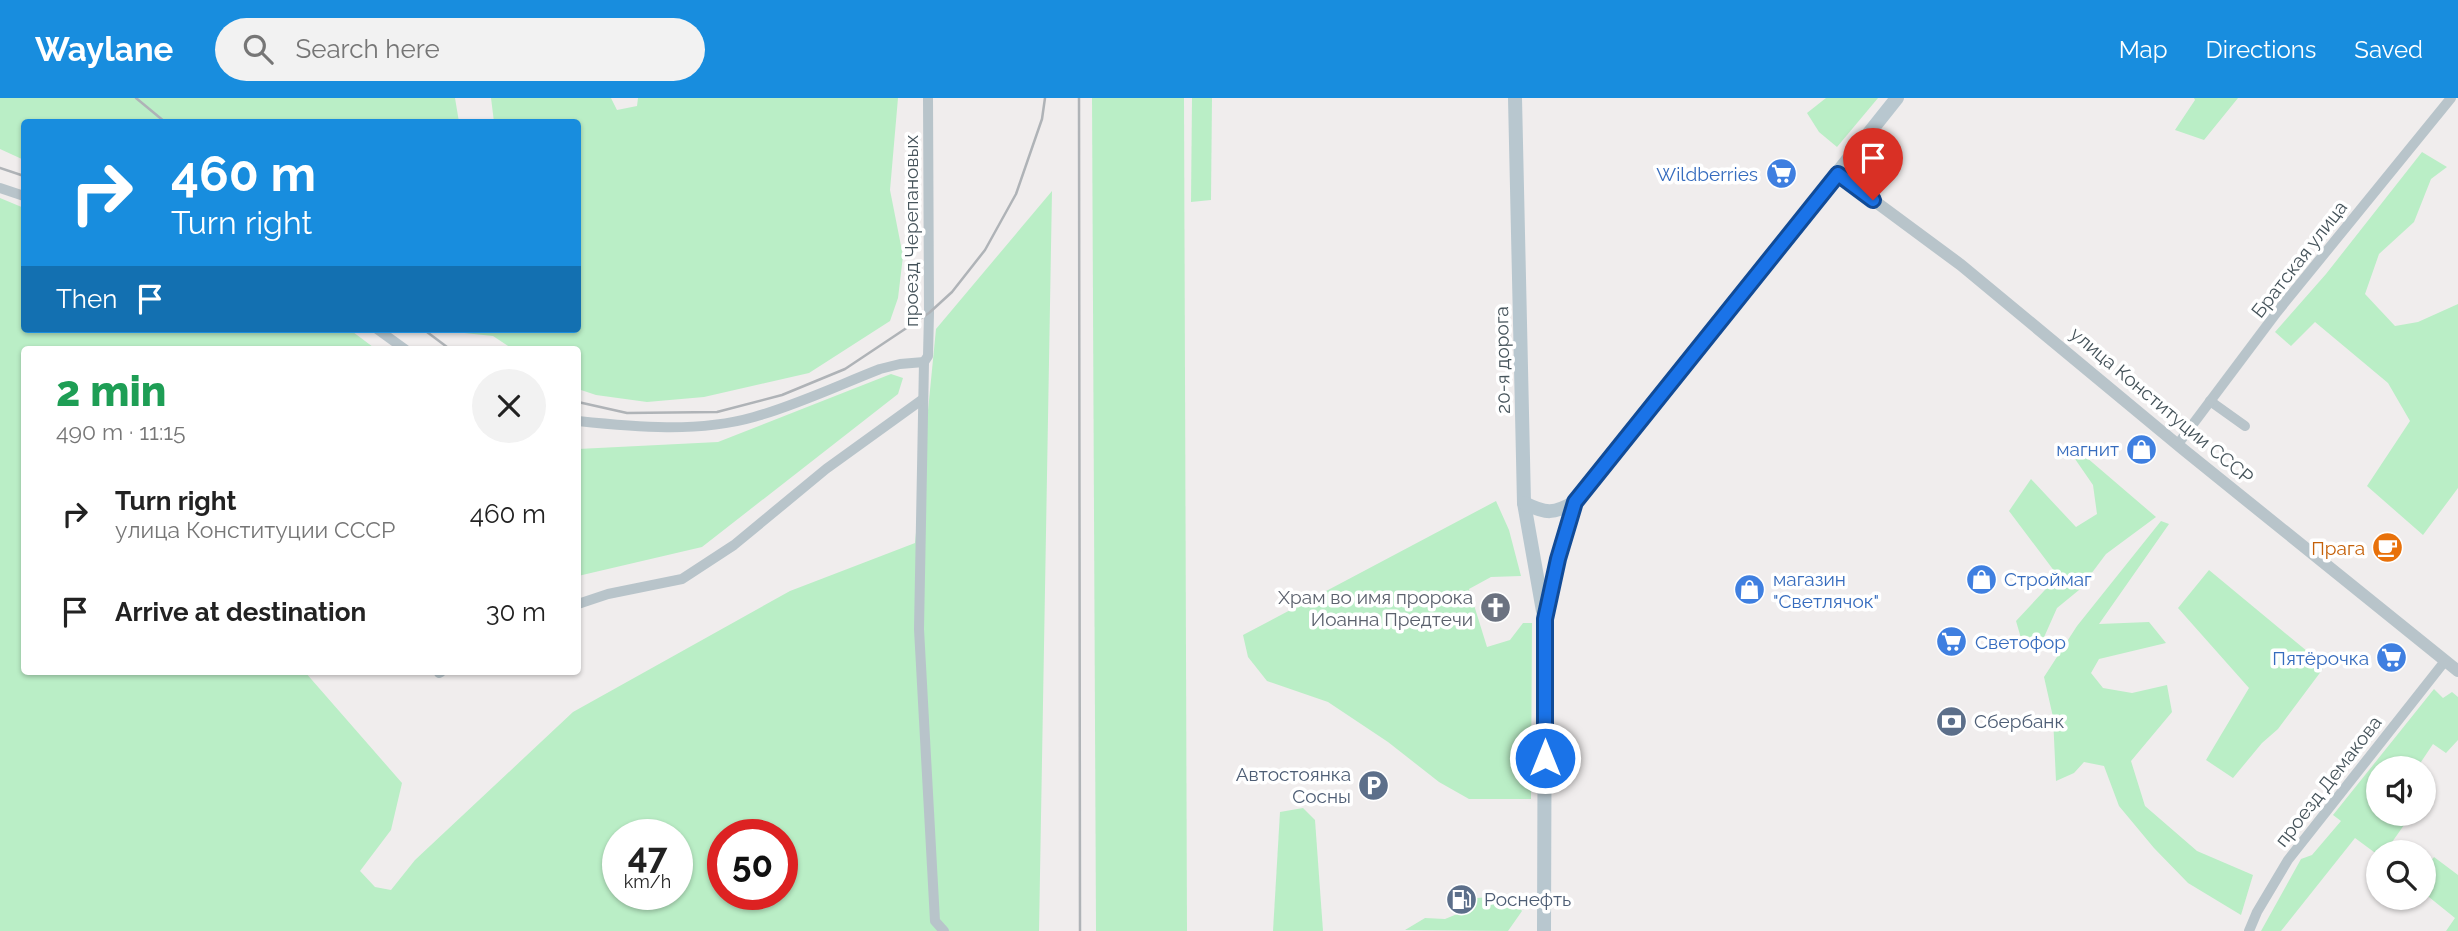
<!DOCTYPE html>
<meta charset="utf-8">
<style>
body{margin:0;font-family:Raleway,sans-serif;background:#f2f2f2;color:#222;height:100vh;display:flex;flex-direction:column;font-size:26px;white-space:nowrap}
*{box-sizing:border-box;margin:0}
p{font-size:23px;color:#767676}
.icon{flex:none;width:38px;height:38px;fill:none;stroke:currentColor;stroke-width:2;stroke-linecap:round;stroke-linejoin:round}
.map{position:relative;flex:1;overflow:hidden}
.details{position:absolute;left:21px;top:248px;width:560px;height:329px;display:flex;flex-direction:column;background:#fff;border-radius:7px;box-shadow:0 2px 5px #0004}
.details>*{flex:none}
.hud{position:absolute;left:21px;top:21px;width:560px;height:214px;border-radius:7px;box-shadow:0 2px 5px #0004;background:#188dde;color:#fff;overflow:hidden}
.tools{position:absolute;left:2366px;top:658px;display:grid;gap:14px}
.tools a{display:grid;place-items:center;width:70px;height:70px;border-radius:50%;background:#fff;box-shadow:0 2px 5px #0004;font-size:35px}
.speed{position:absolute;left:602px;top:721px;display:flex;gap:14px;font-size:35px;font-weight:700;text-align:center}
.speed>*{display:grid;place-content:center;width:91px;height:91px;border-radius:50%;background:#fff;box-shadow:0 2px 5px #0004;line-height:1}
.speed small{font-size:18px;font-weight:400}
.speed .limit{border:10px solid #d22;background:#fff;color:#111}
.pin{position:absolute;display:grid;place-items:center;width:60px;height:60px;color:#fff;margin:-72px -30px;border-radius:50% 50% 50% 0;rotate:-45deg;box-shadow:0 0 7px #0007}
.pin .icon{rotate:45deg}
.me{position:absolute;width:77px;margin:-38px;rotate:0deg;stroke-linejoin:round;filter:drop-shadow(0 0 5px #0008)}
.turn{display:flex;align-items:center;gap:24px;height:147px;padding:0 35px;font-size:32px}
.turn .icon{width:91px;height:91px;stroke-width:2.5}
.turn b{display:block;font-size:49px;line-height:60px}
.then{display:flex;align-items:center;height:66px;padding:0 35px;background:#0003;gap:14px;font-size:26px}
.round{display:grid;place-items:center;flex:none;width:74px;height:74px;border-radius:37px;background:#f2f2f2}
.headline{display:flex;align-items:center;justify-content:space-between;height:119px;padding:0 35px}
h1{font-size:42px;font-weight:800;line-height:52px;color:#1e9e55}
ul{padding:0;list-style:none}
li{display:flex;align-items:center;gap:21px;height:98px;padding:0 35px}
li div{flex:1}
li b{display:block;font-size:26px}
li em{font-style:normal}
header{display:flex;align-items:center;gap:42px;box-sizing:border-box;height:98px;padding:0 35px;background:#188dde;color:#fff}
header strong{font-size:33px}
nav{display:flex;gap:38px;margin-inline-start:auto;font-size:24px}
.search{width:490px;height:63px;background:#f2f2f2;display:flex;align-items:center;gap:18px;box-sizing:border-box;padding:0 24px;border-radius:38px;color:#767676;font-size:26px}
.map>svg:first-child{display:block}
</style>
<header>
<strong>Waylane</strong>
<div class="search"><svg class="icon" aria-label="search" viewBox="0 0 24 24"><circle cx="10" cy="10" r="6"/><path d="M15 15l6 6"/></svg>Search here</div>
<nav><a>Map</a><a>Directions</a><a>Saved</a></nav>
</header>
<div class="map">
<svg width="2458" height="833" viewBox="0 0 2458 833">
<rect width="100%" height="100%" fill="#f0eded"/>
<g fill="#baeec6" fill-rule="evenodd">
<path d="M0 0H455L459 24H24V62L0 51Z"/>
<path d="M491 0H611L617 12 637 8 638 0H898L890 92 903 158 898 200 890 223 809 275 704 299 647 304 596 297 578 291V252H514L493 238 455 234 451 231H578V24H494Z"/>
<path d="M1092 0H1184L1187 833H1096Z"/>
<path d="M1192 0H1212L1211 102 1191 104Z"/>
<path d="M1826 0H1878L1837 49 1819 34 1807 15Z"/>
<path d="M2194 0H2238L2204 42 2175 32 2195 2Z"/>
<path d="M2422 54 2447 69 2431 81 2414 124 2379 156 2365 196 2395 228 2418 224 2458 206V390L2423 437 2367 388 2410 323 2388 285 2315 224 2291 248 2275 234 2326 176Z"/>
<path d="M1052 93 1039 833H0V100L24 110V231H349L377 252H24V574H305L402 685 391 732 360 773 375 789 391 792 415 762 573 614 790 493 915 445 936 231ZM618 737H677V796H618ZM723 737H782V796H723Z"/>
<path d="M891 276 903 280 898 296 702 449 578 478V351L718 344Z"/>
<path d="M2079 353 2156 419 2106 456 2079 492 2057 510 2041 546 2025 554 2016 523 2058 478 2009 413 2031 381 2076 429 2097 416 2093 387 2073 358Z"/>
<path d="M1496 403 1509 432 1521 478 1491 479 1469 491 1487 549 1510 542 1523 525H1532L1531 701H1469L1439 684 1388 644 1328 604 1267 583 1248 559 1243 537Z"/>
<path d="M2161 423 2169 426 2099 526 2149 524 2166 545 2099 561 2091 575 2103 590 2132 595 2167 587 2172 614 2131 663 2145 708 2197 753 2253 777 2241 817 2188 785 2154 750 2119 708 2104 668 2084 664 2074 675 2056 683 2053 619 2044 579 2077 528Z"/>
<path d="M2209 472 2325 568 2278 631 2262 645 2233 680 2206 662 2249 590 2178 510Z"/>
<path d="M2434 591 2443 600 2452 594 2458 599V642L2446 655 2433 646 2417 670H2378V716H2403L2409 720 2385 754H2378V757L2355 740 2281 833H2261L2301 761 2312 757 2341 723 2333 717Z"/>
<path d="M1303 710 1315 722 1323 833H1273L1280 714Z"/>
<path d="M2434 759 2458 777V833H2446L2455 820 2424 795V772Z"/>
<path d="M1502 798 1516 805 1522 813 1508 833 1405 832 1425 820 1445 821 1462 814 1477 800Z"/>
</g>
<g fill="none" stroke-linecap="round" stroke-linejoin="round">
<g stroke="#b8c4ca" stroke-width="10">
<path d="M928 0 929 215 928 258 924 264 919 531 935 823 944 833"/>
<path d="M0 90 24 98"/>
<path d="M377 231 406 252"/>
<path d="M2210 303 2245 328"/>
<path d="M578 323C635 329 698 335 754 319 797 307 839 287 880 271L900 266 924 264"/>
<path d="M2178 346 2277 214 2451 0"/>
<path d="M578 506 608 496 682 481 734 447 826 371 923 301"/>
<path d="M439 575 441 574"/>
<path d="M2249 833 2257 814 2288 762 2445 563"/>
</g>
<path stroke="#b8c4ca" stroke-width="12" d="M1838 76 1961 167 2184 352 2458 573"/>
<g stroke="#b8c7cf" stroke-width="14">
<path d="M1515 0 1524 405 1543 513"/>
<path d="M1524 405C1546 416 1554 416 1575 404"/>
<path d="M1544 833 1545 521 1558 461 1575 404 1897 0"/>
</g>
<g stroke="#afb3b7" stroke-width="2.5">
<path d="M136 0 165 24"/>
<path d="M1079 0 1080 833"/>
<path d="M0 70 24 78"/>
<path d="M423 231 451 252"/>
<path d="M578 304 627 315 717 314 782 297 845 271 929 215 952 194 985 152 1016 96 1042 21 1045 0"/>
</g>
</g>
<g fill="none" stroke-linecap="round" stroke-linejoin="round">
<defs>
<path id="route" d="M1545 660V521L1558 461 1575 404 1838 76 1873 102"/>
</defs>
<use href="#route" stroke="#114b97" stroke-width="18"/>
<use href="#route" stroke="#1a73e8" stroke-width="12"/>
</g>
<defs>
<symbol id="supermarket-disc" viewBox="-11 -11 22 22"><circle r="9.5" fill="#3f7fe0" stroke="#fff"/><path d="M-6-5.5h2.5l.6 2H6L4.5 2H-2.5L-4.4-4H-6ZM-1.5 3.2a1.3 1.3 0 1 0 .1 0ZM3 3.2a1.3 1.3 0 1 0 .1 0Z" fill="#fff"/></symbol>
<symbol id="shop-disc" viewBox="-11 -11 22 22"><circle r="9.5" fill="#3f7fe0" stroke="#fff"/><path d="M-5-2.5h2.3a2.7 3.5 0 0 1 5.4 0H5L5.5 6h-11ZM-1.5-2.5h3a1.5 2.3 0 0 0-3 0Z" fill="#fff"/></symbol>
<symbol id="cafe-disc" viewBox="-11 -11 22 22"><circle r="9.5" fill="#e8710a" stroke="#fff"/><path d="M-5.5-4.5H6V0H3Q3 3.5 0 3.5H-2.5Q-5.5 3.5-5.5 0ZM3-3.2v2h1.7v-2ZM-6 4.5H4V6H-6Z" fill="#fff"/></symbol>
<symbol id="church-disc" viewBox="-11 -11 22 22"><circle r="9.5" fill="#6b7280" stroke="#fff"/><path d="M-1.2-6h2.4v3.5h3.3v2.4h-3.3V6h-2.4V-.1h-3.3v-2.4h3.3Z" fill="#fff"/></symbol>
<symbol id="bank-disc" viewBox="-11 -11 22 22"><circle r="9.5" fill="#5c6f8a" stroke="#fff"/><path d="M-6-4H6V4H-6ZM0-2.3a2.3 2.3 0 1 0 0 4.6a2.3 2.3 0 1 0 0-4.6Z" fill="#fff"/></symbol>
<symbol id="parking-disc" viewBox="-11 -11 22 22"><circle r="9.5" fill="#5c6f8a" stroke="#fff"/><path d="M-3.5-5.5H1a3.5 3.5 0 0 1 0 7H-1V5.5H-3.5ZM-1-3.4V-.6H.8a1.4 1.4 0 0 0 0-2.8Z" fill="#fff"/></symbol>
<symbol id="fuel-disc" viewBox="-11 -11 22 22"><circle r="9.5" fill="#5c6f8a" stroke="#fff"/><path d="M-5.5-6h7V0h2V4h1.3V-2.5L3-4.5l.8-.8L6-3V5H2.5V1h-1V6h-7ZM-4.2-4.7v3.2H.2V-4.7Z" fill="#fff"/></symbol>
</defs>
<g fill-rule="evenodd">
<use href="#supermarket-disc" x="1764" y="58" width="35" height="35"/>
<use href="#shop-disc" x="2124" y="334" width="35" height="35"/>
<use href="#cafe-disc" x="2370" y="432" width="35" height="35"/>
<use href="#shop-disc" x="1964" y="464" width="35" height="35"/>
<use href="#shop-disc" x="1732" y="474" width="35" height="35"/>
<use href="#church-disc" x="1478" y="492" width="35" height="35"/>
<use href="#supermarket-disc" x="1934" y="526" width="35" height="35"/>
<use href="#supermarket-disc" x="2374" y="542" width="35" height="35"/>
<use href="#bank-disc" x="1934" y="606" width="35" height="35"/>
<use href="#parking-disc" x="1356" y="670" width="35" height="35"/>
<use href="#fuel-disc" x="1444" y="784" width="35" height="35"/>
</g>
<g text-anchor="middle" dominant-baseline="central" stroke-width="7" stroke-linejoin="round" paint-order="stroke">
<g font-size="19" fill="#366cbe" stroke="#fff" text-anchor="end">
<text x="1758" y="76">Wildberries</text>
<text x="2119" y="351">магнит</text>
<text x="1773" y="481" text-anchor="start">магазин<tspan x="1773" dy="22">"Светлячок"</tspan></text>
<text x="2004" y="481" text-anchor="start">Строймаг</text>
<text x="1975" y="544" text-anchor="start">Светофор</text>
<text x="2369" y="560">Пятёрочка</text>
</g>
<g font-size="19" fill="#45535a" stroke="#fff">
<text transform="translate(911 133) rotate(-90)">проезд Черепановых</text>
<text transform="translate(2299 161) rotate(-52)">Братская улица</text>
<text transform="translate(1502 262) rotate(-91)">20-я дорога</text>
<text transform="translate(2162 307) rotate(40)">улица Конституции СССР</text>
<text transform="translate(2328 683) rotate(-52)">проезд Демакова</text>
</g>
<g font-size="19" fill="#c56008" stroke="#fff" text-anchor="end">
<text x="2365" y="450">Прага</text>
</g>
<g font-size="19" fill="#5b616d" stroke="#fff" text-anchor="end">
<text x="1473" y="499">Храм во имя пророка<tspan x="1473" dy="22">Иоанна Предтечи</tspan></text>
</g>
<g font-size="19" fill="#4e5e75" stroke="#fff" text-anchor="start">
<text x="1974" y="623">Сбербанк</text>
<text x="1351" y="676" text-anchor="end">Автостоянка<tspan x="1351" dy="22">Сосны</tspan></text>
<text x="1484" y="801">Роснефть</text>
</g>
</g>
</svg>
<div class="tools">
<a><svg class="icon" aria-label="sound" viewBox="0 0 24 24"><path d="M4 9h4l5-4v14l-5-4H4zM17 9q2 3 0 6"/></svg></a>
<a><svg class="icon" aria-label="search" viewBox="0 0 24 24"><circle cx="10" cy="10" r="6"/><path d="M15 15l6 6"/></svg></a>
</div>
<div class="speed"><div>47<small>km/h</small></div><div class="limit">50</div></div>
<div class="pin" style="left:1873px;top:102px;background:#d93025"><svg class="icon" aria-label="arrive" viewBox="0 0 24 24"><path d="M6 21V4h12l-3 4 3 4H6"/></svg></div>
<svg class="me" style="left:1545px;top:660px" viewBox="-20 -20 40 40"><circle r="17" fill="#1a73e8" stroke="#fff" stroke-width="3"/><path d="M0-11L8 9 0 5-8 9z" fill="#fff"/></svg>
<div class="hud">
<div class="turn"><svg class="icon" aria-label="right" viewBox="0 0 24 24"><path d="M7 20v-9h11M14 6l5 5-5 5"/></svg><div><b>460 m</b>Turn right</div></div>
<div class="then">Then<svg class="icon" aria-label="arrive" viewBox="0 0 24 24"><path d="M6 21V4h12l-3 4 3 4H6"/></svg></div>
</div>
<section class="details">
<div class="headline"><div><h1>2 min</h1><p>490 m · 11:15</p></div><a class="round"><svg class="icon" aria-label="close" viewBox="0 0 24 24"><path d="M6 6l12 12M18 6L6 18"/></svg></a></div>
<ul>
<li><svg class="icon" aria-label="right" viewBox="0 0 24 24"><path d="M7 20v-9h11M14 6l5 5-5 5"/></svg><div><b>Turn right</b><p>улица Конституции СССР</p></div><em>460 m</em></li>
<li><svg class="icon" aria-label="arrive" viewBox="0 0 24 24"><path d="M6 21V4h12l-3 4 3 4H6"/></svg><div><b>Arrive at destination</b></div><em>30 m</em></li>
</ul>
</section>
</div>
